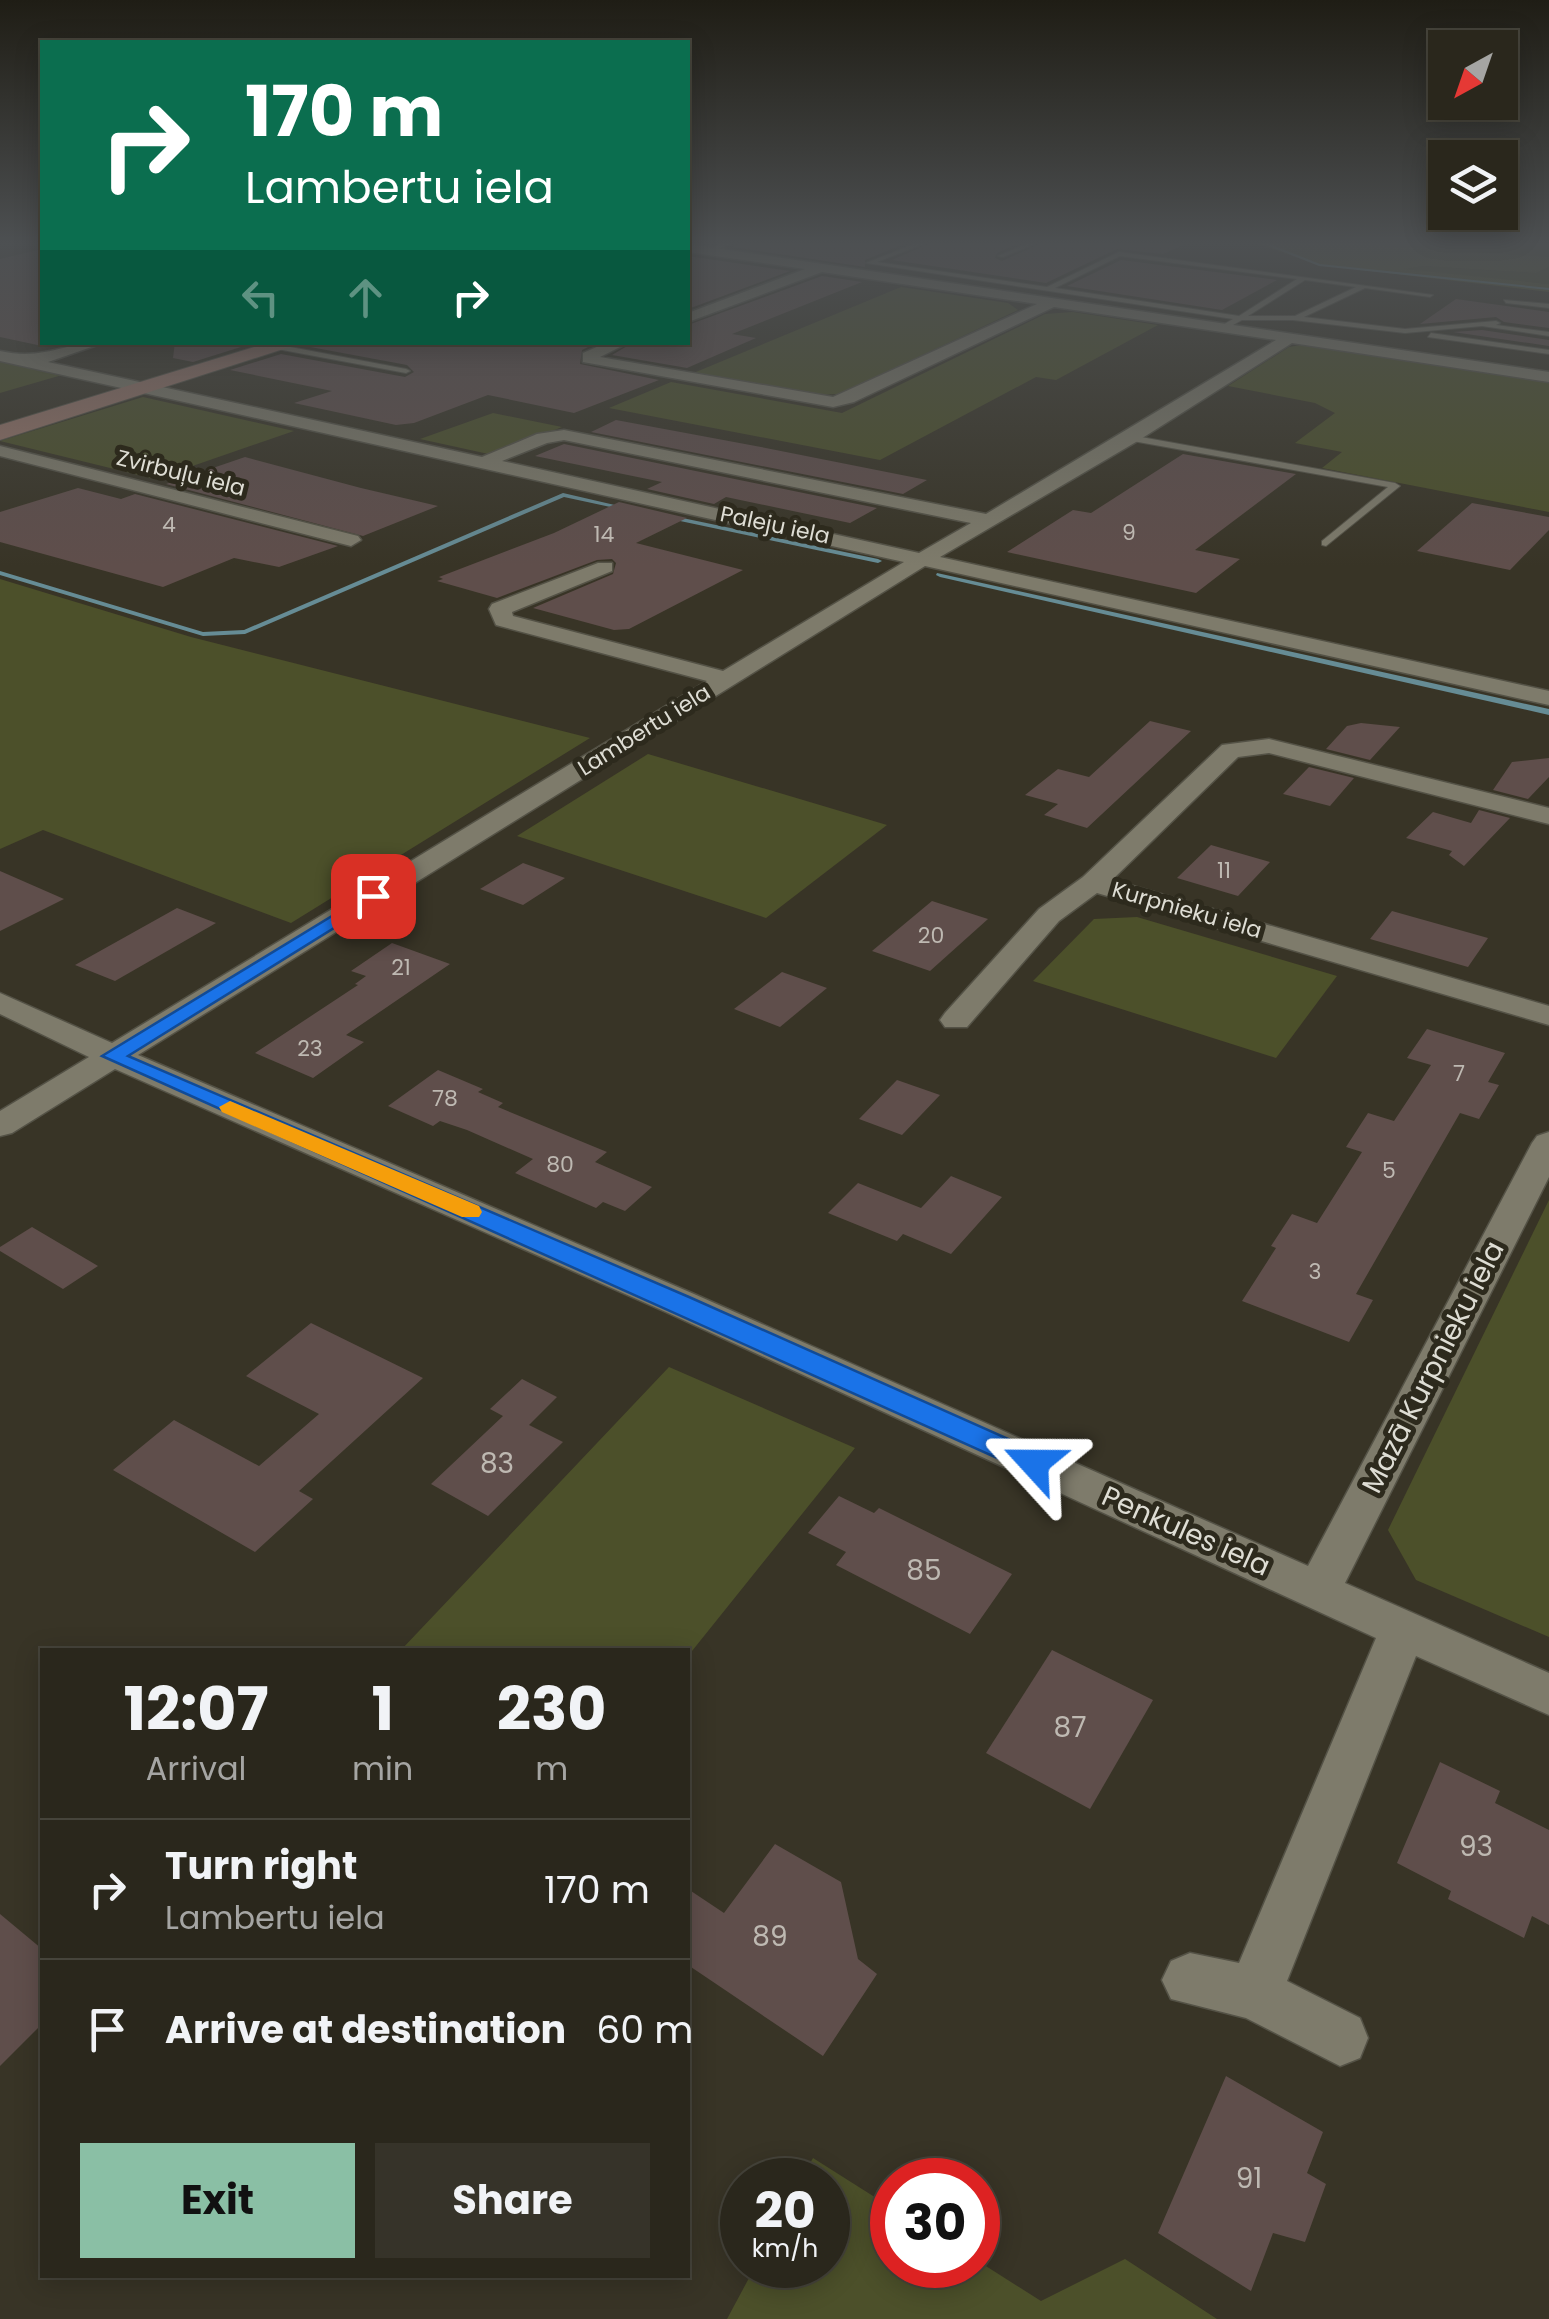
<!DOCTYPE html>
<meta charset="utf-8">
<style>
body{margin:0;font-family:Poppins,sans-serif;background:#363329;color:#f1f3f6;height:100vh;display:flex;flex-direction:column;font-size:38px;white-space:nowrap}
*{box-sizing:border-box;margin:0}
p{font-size:32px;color:#a5a5a3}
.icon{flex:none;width:55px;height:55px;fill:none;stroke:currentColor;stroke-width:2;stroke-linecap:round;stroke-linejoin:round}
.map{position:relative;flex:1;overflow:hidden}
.side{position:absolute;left:40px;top:1648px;width:650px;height:630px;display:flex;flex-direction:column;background:#2a271c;border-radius:0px;box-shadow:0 5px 25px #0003,0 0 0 2px #46443b}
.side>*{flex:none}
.banner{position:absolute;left:40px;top:40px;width:650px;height:305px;border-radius:0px;box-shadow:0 5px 25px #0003,0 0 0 2px #46443b;background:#0b6e4f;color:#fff;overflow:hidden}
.needle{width:65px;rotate:220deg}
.buttons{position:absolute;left:1428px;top:30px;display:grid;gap:20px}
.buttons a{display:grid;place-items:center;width:90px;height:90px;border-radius:0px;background:#2a271c;box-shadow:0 5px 25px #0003,0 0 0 2px #46443b;font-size:50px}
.speed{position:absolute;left:720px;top:2158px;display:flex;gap:20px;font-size:50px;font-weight:700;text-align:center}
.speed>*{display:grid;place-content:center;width:130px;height:130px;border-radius:50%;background:#2a271c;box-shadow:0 5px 25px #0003,0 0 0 2px #46443b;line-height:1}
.speed small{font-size:25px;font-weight:400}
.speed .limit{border:15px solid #d22;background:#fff;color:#111}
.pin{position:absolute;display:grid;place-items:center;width:85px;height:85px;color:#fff;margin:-42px;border-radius:20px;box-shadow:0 5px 15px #0006}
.me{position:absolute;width:110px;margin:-55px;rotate:294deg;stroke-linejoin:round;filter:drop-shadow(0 0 8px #0008)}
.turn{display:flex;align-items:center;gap:35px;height:210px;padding:0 40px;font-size:45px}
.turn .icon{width:130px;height:130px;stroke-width:2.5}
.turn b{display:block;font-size:70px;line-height:85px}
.lanes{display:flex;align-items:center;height:95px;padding:0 40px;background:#0003;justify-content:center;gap:50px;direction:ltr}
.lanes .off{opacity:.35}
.eta{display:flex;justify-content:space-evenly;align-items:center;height:170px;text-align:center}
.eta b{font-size:60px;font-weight:700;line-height:70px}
.action{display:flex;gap:20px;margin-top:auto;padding:20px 40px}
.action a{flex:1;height:115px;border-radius:0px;background:#8abfa5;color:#111;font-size:40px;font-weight:700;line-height:115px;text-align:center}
.action a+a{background:#363329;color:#f1f3f6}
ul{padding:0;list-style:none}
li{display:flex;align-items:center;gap:30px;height:140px;padding:0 40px;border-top:2px solid #46443b}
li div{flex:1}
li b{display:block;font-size:38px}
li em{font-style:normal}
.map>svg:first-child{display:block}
</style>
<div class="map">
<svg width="1549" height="2319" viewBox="0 0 1549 2319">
<rect width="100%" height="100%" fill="#383426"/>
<g fill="#4c502a">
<path d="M1430 241H1549V257L1359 245Z"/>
<path d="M1423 266 1536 273 1549 267V284L1398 269Z"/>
<path d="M901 287 1008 303 1018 310 840 394 812 395 691 374Z"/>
<path d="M1073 312 1158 325 1056 380 1036 377 880 460 609 408 671 382 842 413 1045 314Z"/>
<path d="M1307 344 1549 379V512L1322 468 1342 452 1295 443 1335 413 1315 403 1228 386 1289 347Z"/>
<path d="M0 361 62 375 0 393Z"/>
<path d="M143 397 294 431 155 479 0 441Z"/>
<path d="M493 413 562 427 493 455 420 439Z"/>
<path d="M0 579 191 637 590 738 291 923 43 830 0 849Z"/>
<path d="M648 754 887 825 766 918 517 836Z"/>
<path d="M1137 917 1337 976 1276 1058 1033 981 1094 919Z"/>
<path d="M1549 1200V1637L1416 1580 1388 1530Z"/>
<path d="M669 1367 855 1448 688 1656V1650H401Z"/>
<path d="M813 2158 892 2208V2265H978V2261L1041 2301 1125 2259 1217 2319H727L756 2265H828V2180H801Z"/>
</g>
<path fill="#5a5e33" d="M1222 241H1430L1371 245 1549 257V267L1536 273 1423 266 1404 269 1549 284V292L1319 265 1255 243Z"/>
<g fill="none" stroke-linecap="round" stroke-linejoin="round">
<g fill="#668c95" fill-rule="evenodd">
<path d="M1256 241H1262L1320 264 1549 288V290L1319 266Z"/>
<path d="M1316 241H1411L1318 243Z"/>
<path d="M563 493 632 509 629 511 564 497 245 634 203 636 0 575V571L203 632 244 630Z"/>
<path d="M668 515 878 559 882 561 878 563 666 518 665 517Z"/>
<path d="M937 573 1549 709V715L940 577 936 575Z"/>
</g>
</g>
<g fill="#5f4e4b">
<path d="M741 241H911L865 260V267L733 247Z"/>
<path d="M935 241H1023L997 253 995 258 1002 261 1046 241H1192L1163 254 1117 249 1046 283 892 260Z"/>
<path d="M42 249V346L0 337V259Z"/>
<path d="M688 256 790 271 688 309Z"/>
<path d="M1121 260 1277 280 1222 310 1067 286Z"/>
<path d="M822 276 862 282 732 334 756 338 687 368 612 355 634 342H688V325Z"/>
<path d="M1456 299 1549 312V328L1504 322 1496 317 1420 324Z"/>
<path d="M1482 330 1549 340V346L1453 332Z"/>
<path d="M175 342H257L193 362 173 358Z"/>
<path d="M308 342H598L582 350 580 364 659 380 574 413 488 395 414 423 396 425 294 403 332 391 230 370 281 354 405 377 414 372 407 365 305 346Z"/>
<path d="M616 420 761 447 927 480 903 494 591 432Z"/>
<path d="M564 444 877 508 850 523 726 497 714 504 647 489 662 482 535 456Z"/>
<path d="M1183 454 1296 474 1195 550 1240 559 1196 593 1007 552 1073 510 1091 513Z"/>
<path d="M245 457 361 488 438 506 363 536 166 484Z"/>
<path d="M78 488 121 499 135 494 338 546 279 567 234 558 163 587 0 542V512Z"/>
<path d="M619 502 687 518 636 543 743 570 629 629 614 630 533 608 613 574 616 563 612 559 597 560 497 598 437 581 443 579 439 577 554 533Z"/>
<path d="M1472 503 1549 517V530L1510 570 1417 551Z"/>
<path d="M1150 721 1191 731 1087 828 1044 815 1058 804 1025 795 1058 769 1089 777Z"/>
<path d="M1361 723 1400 727 1370 760 1326 749 1347 726Z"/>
<path d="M1549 758V777L1528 799 1493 790 1512 762Z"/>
<path d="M1309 767 1354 778 1330 806 1283 794Z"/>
<path d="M1479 810 1510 818 1464 866 1449 855 1452 851 1406 838 1433 812 1471 823Z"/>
<path d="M1211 845 1270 862 1238 896 1177 878Z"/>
<path d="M523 863 565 878 523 905 480 889Z"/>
<path d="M0 871 64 899 0 931Z"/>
<path d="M932 901 988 919 930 971 872 951Z"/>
<path d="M177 908 216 923 115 981 75 965Z"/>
<path d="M1392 911 1488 938 1468 967 1370 939Z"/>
<path d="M392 943 450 964 346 1035 364 1042 313 1078 255 1053 358 985 355 984 366 976 351 971Z"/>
<path d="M782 972 827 988 780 1027 734 1009Z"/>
<path d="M1427 1029 1505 1053 1488 1082 1499 1085 1479 1119 1460 1113 1356 1294 1373 1300 1349 1342 1242 1301 1276 1248 1271 1246 1292 1214 1317 1223 1362 1152 1346 1147 1368 1113 1394 1121 1431 1065 1407 1058Z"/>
<path d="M438 1070 483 1089 478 1092 503 1103 498 1107 607 1152 595 1162 652 1187 625 1211 603 1202 596 1208 515 1173 533 1159 467 1130 440 1121 433 1126 388 1106Z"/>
<path d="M897 1080 940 1095 902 1135 859 1119Z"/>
<path d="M951 1176 1002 1197 951 1254 903 1234 897 1241 828 1213 858 1183 921 1208Z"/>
<path d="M32 1227 98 1266 63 1289 0 1251V1247Z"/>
<path d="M311 1323 423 1378 299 1491 313 1499 255 1552 113 1470 174 1420 259 1466 319 1414 246 1376Z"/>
<path d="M522 1379 557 1397 529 1425 563 1442 488 1516 431 1484 503 1416 490 1409Z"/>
<path d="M839 1496 874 1513 879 1508 1012 1574 970 1634 836 1565 846 1552 808 1533Z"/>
<path d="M1052 1650 1153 1700 1090 1809 986 1753Z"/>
<path d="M1440 1762 1500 1791 1495 1803 1549 1830V1925L1532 1916 1524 1938 1448 1899 1451 1891 1397 1863Z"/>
<path d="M775 1844 841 1882 858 1959 877 1974 823 2056 688 1965V1889L724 1913Z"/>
<path d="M0 1914 42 1949V2024L0 2066Z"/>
<path d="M1226 2076 1323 2132 1307 2173 1326 2184 1305 2242 1273 2233 1251 2291 1158 2233Z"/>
</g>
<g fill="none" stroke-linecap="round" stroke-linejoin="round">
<defs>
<g id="lane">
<path d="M728 241H737L710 252 705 251Z"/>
<path d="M922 241H931L877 262 1047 287 1119 252 1433 295 1430 297 1365 288 1304 317 1405 329 1496 321 1500 323 1496 325 1549 332V336L1482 326 1405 333 1293 320H1242L1224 330 1221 326 1233 319 866 263ZM1120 256 1297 279 1239 316 1055 288ZM1305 280 1356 287 1295 316H1248Z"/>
<path d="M1033 241H1042L1003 257 998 256Z"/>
<path d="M1504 300 1549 304V308L1506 303Z"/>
<path d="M1431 333 1549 350V354L1428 337Z"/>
<path d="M280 345 406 369 410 371 406 373 277 349Z"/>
<path d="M1130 435 1395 483 1400 486 1326 546 1322 545V541L1388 487 1127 440Z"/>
</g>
<g id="street">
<path d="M688 244 1549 372V382L1292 343 1136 442 940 557 1549 691V705L925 566 138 1055 694 1294 1308 1566 1532 1143 1537 1136 1549 1132V1177L1345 1583 1549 1673V1715L1416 1656 1287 1981 1360 2018 1368 2038 1360 2058 1340 2066 1246 2018 1171 1999 1162 1980 1171 1961 1190 1953 1239 1963 1376 1638 666 1312 115 1069 12 1133 0 1136V1111L89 1057 0 1014V993L112 1043 707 681 496 625 489 609 492 604 598 563H612V571L512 612 513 616 723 671 904 562 0 361V351C44 361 63 342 106 342L48 362 482 457 537 434 564 430 986 514 1276 340 1054 307 854 402 833 407 583 362V353L608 342H630L600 357 833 397 1037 304 822 272 688 322V313L805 269 688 252ZM564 440 971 523 919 553 502 461 547 443Z"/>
<path d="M0 446 358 536 361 540 351 546 0 456Z"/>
<path d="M1269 739 1549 808V824L1269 753 1238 757 1112 880 1549 1006V1025L1097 893 1059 921 967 1027H945L940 1020 945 1013 1039 909 1083 877 1222 745Z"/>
</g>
<path id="secondary" d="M271 342H305L0 440V425Z"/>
</defs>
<use href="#lane" stroke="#545246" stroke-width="2"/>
<use href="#street" stroke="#545246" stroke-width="3"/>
<use href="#secondary" stroke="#545246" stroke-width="2"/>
<use href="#lane" fill="#7e7b6b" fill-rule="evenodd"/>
<use href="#street" fill="#7e7b6b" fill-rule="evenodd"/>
<use href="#secondary" fill="#967468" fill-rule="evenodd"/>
</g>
<linearGradient id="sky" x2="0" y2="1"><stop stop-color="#1f1d15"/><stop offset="0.43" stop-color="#4d5052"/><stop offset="1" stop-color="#4d5052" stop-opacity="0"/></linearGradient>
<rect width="1549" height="566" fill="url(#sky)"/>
<path fill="#1a73e8" stroke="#114b97" stroke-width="2.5" d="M373 891 379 892V900L128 1056 689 1297 1044 1455 1048 1463 1044 1470 1034 1473 1024 1470 102 1056Z"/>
<path fill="#f59e0b" d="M230 1101 479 1206 482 1212 479 1217H462L222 1112 219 1107Z"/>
<g text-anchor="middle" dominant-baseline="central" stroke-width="10" stroke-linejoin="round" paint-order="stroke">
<g font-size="22" fill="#deddd4" stroke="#2d2a1d">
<text transform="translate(181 473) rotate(14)">Zvirbuļu iela</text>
<text transform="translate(775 525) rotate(12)">Paleju iela</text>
<text transform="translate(644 730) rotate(-32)">Lambertu iela</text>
<text transform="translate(1187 910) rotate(16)">Kurpnieku iela</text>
</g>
<g font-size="22" fill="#beb9b2">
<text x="169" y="524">4</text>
<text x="1129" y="532">9</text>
<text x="604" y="534">14</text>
<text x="1224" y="870">11</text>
<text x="931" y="935">20</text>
<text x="401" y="967">21</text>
<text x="310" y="1048">23</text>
<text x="1459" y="1073">7</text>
<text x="445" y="1098">78</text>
<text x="560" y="1164">80</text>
<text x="1389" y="1170">5</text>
<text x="1315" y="1271">3</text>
</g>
<g font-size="28" fill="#deddd4" stroke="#2d2a1d">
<text transform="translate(1433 1367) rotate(-63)">Mazā Kurpnieku iela</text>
<text transform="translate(1186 1531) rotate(24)">Penkules iela</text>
</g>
<g font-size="28" fill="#beb9b2">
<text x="497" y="1463">83</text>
<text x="924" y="1570">85</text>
<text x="1070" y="1727">87</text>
<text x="1476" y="1846">93</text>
<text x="770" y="1936">89</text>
<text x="1249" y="2178">91</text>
</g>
</g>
</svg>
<div class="buttons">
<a><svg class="needle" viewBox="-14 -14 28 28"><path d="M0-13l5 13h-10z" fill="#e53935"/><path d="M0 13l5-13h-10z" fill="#a5a5a3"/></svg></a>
<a><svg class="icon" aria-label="layers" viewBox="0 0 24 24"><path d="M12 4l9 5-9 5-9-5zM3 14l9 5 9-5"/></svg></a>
</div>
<div class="speed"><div>20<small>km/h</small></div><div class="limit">30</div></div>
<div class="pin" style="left:373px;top:896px;background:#d93025"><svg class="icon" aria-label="arrive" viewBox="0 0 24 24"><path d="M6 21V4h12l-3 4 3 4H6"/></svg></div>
<svg class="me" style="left:1034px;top:1463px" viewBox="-20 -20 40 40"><path d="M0-17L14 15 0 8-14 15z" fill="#1a73e8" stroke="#fff" stroke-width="4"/></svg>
<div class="banner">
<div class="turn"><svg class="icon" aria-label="right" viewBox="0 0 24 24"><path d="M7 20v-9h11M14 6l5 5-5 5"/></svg><div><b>170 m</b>Lambertu iela</div></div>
<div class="lanes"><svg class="icon off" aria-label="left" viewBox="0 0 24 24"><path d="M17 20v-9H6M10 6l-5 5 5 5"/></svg><svg class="icon off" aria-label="ahead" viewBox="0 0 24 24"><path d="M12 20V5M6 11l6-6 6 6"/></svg><svg class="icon" aria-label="right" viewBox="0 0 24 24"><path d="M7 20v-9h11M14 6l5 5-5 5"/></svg></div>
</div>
<section class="side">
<div class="eta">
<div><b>12:07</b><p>Arrival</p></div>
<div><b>1</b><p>min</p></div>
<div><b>230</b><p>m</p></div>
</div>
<ul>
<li><svg class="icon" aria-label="right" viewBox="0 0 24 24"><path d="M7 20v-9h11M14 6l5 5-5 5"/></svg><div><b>Turn right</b><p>Lambertu iela</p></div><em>170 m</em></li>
<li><svg class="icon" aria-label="arrive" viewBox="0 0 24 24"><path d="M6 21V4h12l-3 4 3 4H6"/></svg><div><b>Arrive at destination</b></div><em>60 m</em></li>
</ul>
<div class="action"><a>Exit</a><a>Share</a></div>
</section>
</div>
